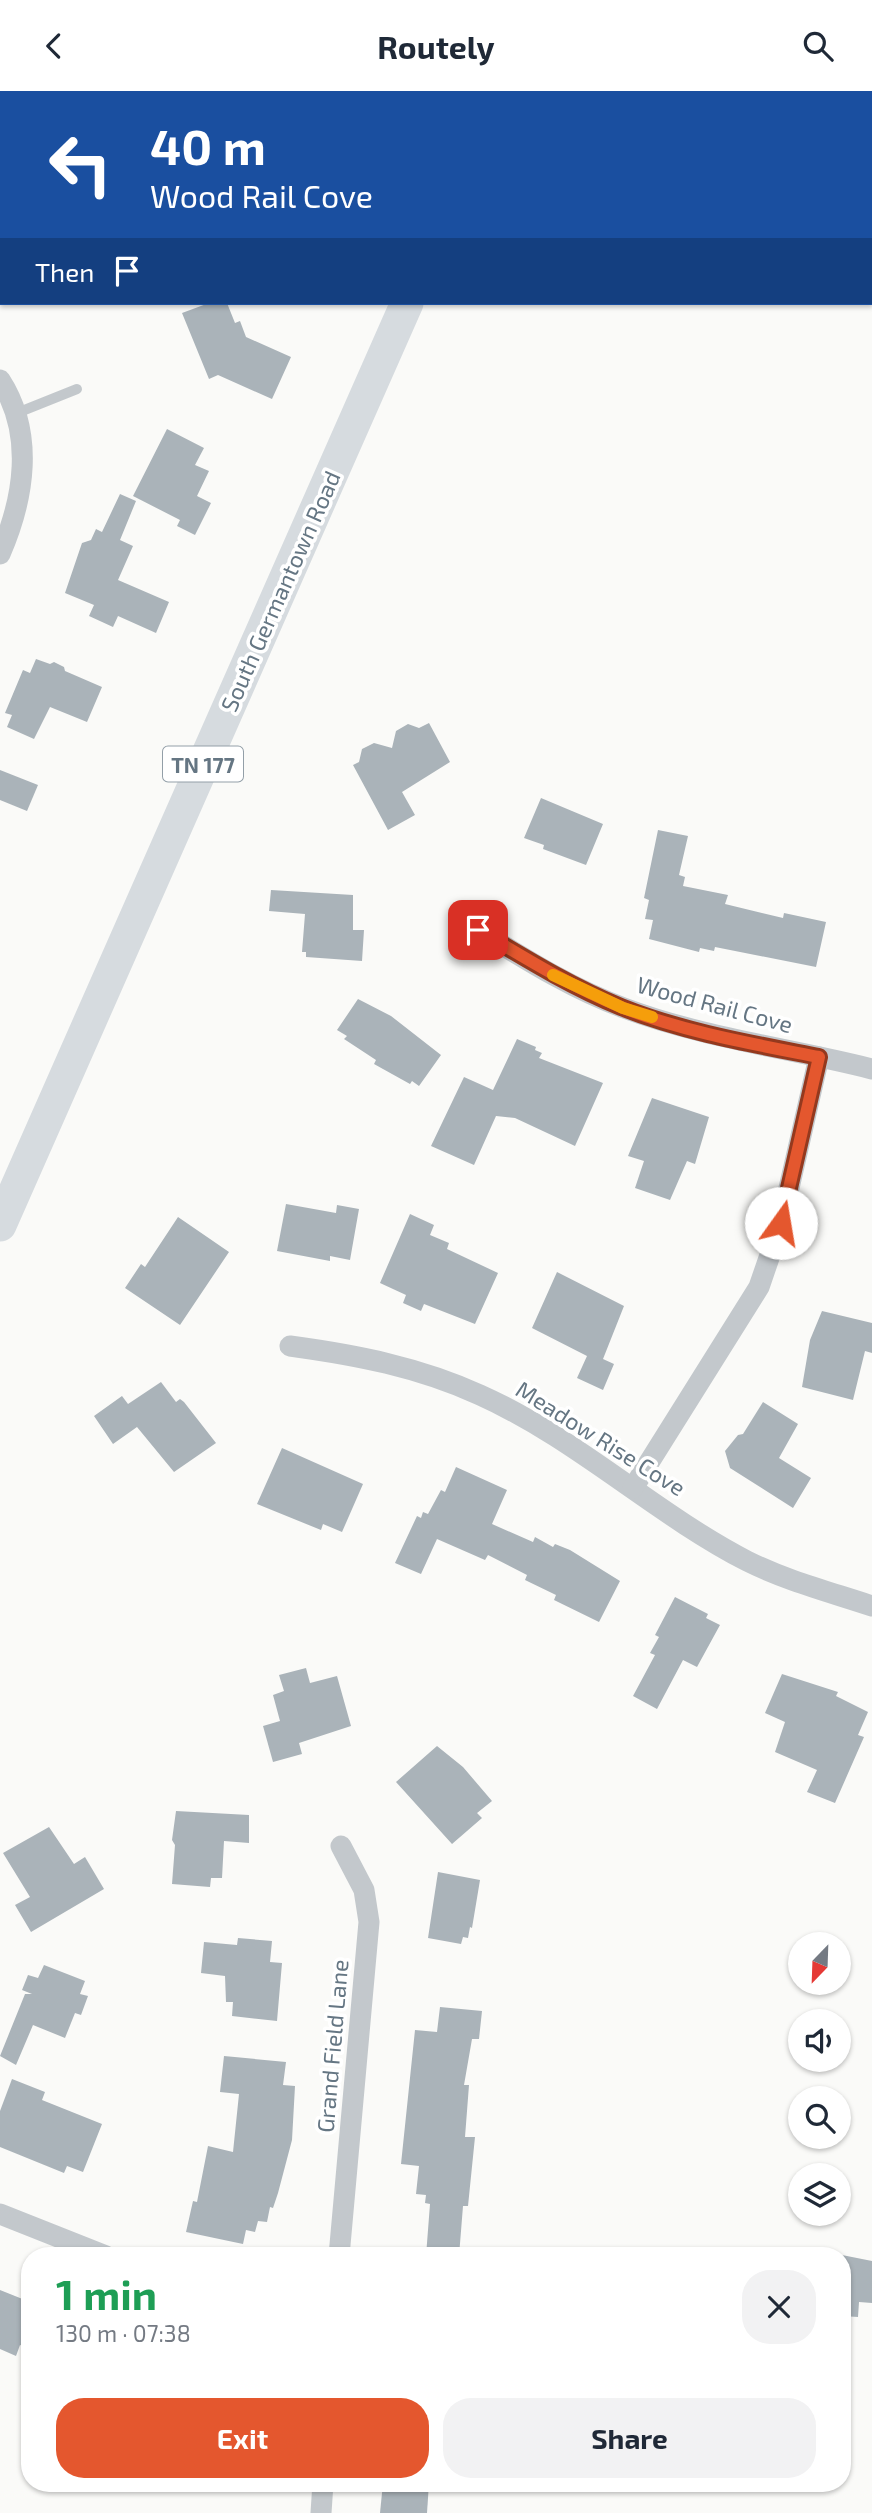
<!DOCTYPE html>
<meta charset="utf-8">
<style>
body{margin:0;font-family:"Exo 2",sans-serif;background:#f2f2f3;color:#1f2937;height:100vh;display:flex;flex-direction:column;font-size:26px;white-space:nowrap}
*{box-sizing:border-box;margin:0}
p{font-size:23px;color:#747a83}
.icon{flex:none;width:38px;height:38px;fill:none;stroke:currentColor;stroke-width:2;stroke-linecap:round;stroke-linejoin:round}
.map{position:relative;flex:1;overflow:hidden}
.details{position:absolute;left:21px;top:2156px;width:830px;height:245px;display:flex;flex-direction:column;background:#fff;border-radius:28px;box-shadow:0 2px 5px #0004}
.details>*{flex:none}
.banner{position:absolute;left:0px;top:0px;width:873px;height:214px;box-shadow:0 2px 5px #0004;background:#1a4fa0;color:#fff;overflow:hidden}
.needle{width:46px;rotate:203deg}
.buttons{position:absolute;left:788px;top:1841px;display:grid;gap:14px}
.buttons a{display:grid;place-items:center;width:63px;height:63px;border-radius:50%;background:#fff;box-shadow:0 2px 5px #0004;font-size:35px}
.pin{position:absolute;display:grid;place-items:center;width:60px;height:60px;color:#fff;margin:-30px;border-radius:14px;box-shadow:0 4px 10px #0006}
.me{position:absolute;width:77px;margin:-38px;rotate:13deg;stroke-linejoin:round;filter:drop-shadow(0 0 5px #0008)}
.turn{display:flex;align-items:center;gap:24px;height:147px;padding:0 35px;font-size:32px}
.turn .icon{width:91px;height:91px;stroke-width:2.5}
.turn b{display:block;font-size:49px;line-height:60px}
.then{display:flex;align-items:center;height:66px;padding:0 35px;background:#0003;gap:14px;font-size:26px}
.round{display:grid;place-items:center;flex:none;width:74px;height:74px;border-radius:28px;background:#f2f2f3}
.headline{display:flex;align-items:center;justify-content:space-between;height:119px;padding:0 35px}
h1{font-size:42px;font-weight:700;line-height:52px;color:#1e9e55}
.primary-button{display:flex;gap:14px;margin-top:auto;padding:14px 35px}
.primary-button a{flex:1;height:80px;border-radius:28px;background:#e4572e;color:#fff;font-size:28px;font-weight:700;line-height:80px;text-align:center}
.primary-button a+a{background:#f2f2f3;color:#1f2937}
header{display:flex;justify-content:space-between;align-items:center;height:91px;padding:0 35px;background:#fff;font-size:32px;font-weight:700}
.map>svg:first-child{display:block}
</style>
<header><svg class="icon" aria-label="back" viewBox="0 0 24 24"><path d="M15 5l-7 7 7 7"/></svg>Routely<svg class="icon" aria-label="search" viewBox="0 0 24 24"><circle cx="10" cy="10" r="6"/><path d="M15 15l6 6"/></svg></header>
<div class="map">
<svg width="872" height="2422" viewBox="0 0 872 2422">
<rect width="100%" height="100%" fill="#fafaf8"/>
<g fill="#aab3b9">
<path d="M209 212H227L235 232 240 230 246 246 291 266 272 308 218 284 209 288 182 222Z"/>
<path d="M167 338 204 357 195 374 209 380 197 405 211 412 195 444 177 435 180 429 133 405Z"/>
<path d="M120 403 136 410 120 449 133 455 118 489 169 511 156 542 118 525 113 536 89 525 94 514 65 502 82 452 91 449 96 438 102 441Z"/>
<path d="M36 568 50 573 54 571 64 576 65 580 102 596 87 631 50 616 34 648 7 636 12 624 5 622 23 579 30 582Z"/>
<path d="M429 632 450 671 402 701 415 724 388 739 353 674 359 671 362 658 374 652 392 657 396 640 408 633 419 637Z"/>
<path d="M0 679 38 694 27 720 0 709Z"/>
<path d="M541 707 603 733 586 774 543 758 544 754 524 747Z"/>
<path d="M658 739 688 745 679 784 685 786 683 795 728 804 725 813 783 827 784 822 826 831 816 876 715 856 714 860 700 857 699 861 649 848 653 829 645 828 649 809 644 807Z"/>
<path d="M271 799 353 804V839H364L362 870 306 866V861H302L305 823 269 820Z"/>
<path d="M358 908 391 925 441 964 419 995 412 990 410 993 374 973 376 969 344 948 347 945 337 939Z"/>
<path d="M517 948 536 956 535 959 542 962 539 967 603 992 575 1055 515 1027 496 1025 474 1074 431 1055 464 986 493 999Z"/>
<path d="M652 1007 709 1026 695 1073 687 1070 670 1109 635 1097 644 1070 628 1065Z"/>
<path d="M286 1113 336 1122 337 1114 359 1118 350 1169 330 1165V1170L277 1160Z"/>
<path d="M410 1123 434 1134 430 1144 449 1152 447 1158 498 1182 475 1233 424 1213 421 1220 403 1212 406 1204 380 1192Z"/>
<path d="M178 1126 229 1161 180 1234 125 1197 141 1173 145 1176Z"/>
<path d="M557 1181 624 1215 603 1268 614 1273 603 1299 577 1287 587 1265 532 1237Z"/>
<path d="M822 1220 872 1232V1262L865 1260 853 1309 802 1296 810 1249Z"/>
<path d="M161 1291 176 1311 180 1308 184 1311 216 1352 174 1381 137 1336 113 1353 94 1325 122 1305 128 1313Z"/>
<path d="M763 1311 798 1333 779 1367 811 1387 793 1417 730 1377 725 1360 738 1344 743 1343Z"/>
<path d="M282 1357 363 1393 342 1441 323 1433 321 1439 257 1413Z"/>
<path d="M456 1376 507 1399 492 1433 533 1451 535 1446 553 1456 555 1453 570 1459 620 1490 599 1531 554 1509 556 1504 525 1489 527 1484 488 1464 485 1469 437 1448 421 1483 395 1472 417 1425 421 1427 423 1421 428 1423 441 1399 445 1401Z"/>
<path d="M675 1506 708 1523 706 1527 720 1534 697 1576 683 1569 657 1618 633 1605 655 1564 650 1562 659 1546 655 1544Z"/>
<path d="M306 1577 310 1592 337 1585 351 1635 299 1652 302 1663 273 1671 263 1635 280 1630 273 1604 284 1600 279 1584Z"/>
<path d="M782 1583 838 1601 836 1605 868 1621 858 1644 864 1646 835 1712 807 1701 817 1679 775 1661 785 1631 765 1622Z"/>
<path d="M437 1655 463 1676 492 1710 477 1722 482 1727 452 1753 396 1691Z"/>
<path d="M176 1720 249 1724V1752L224 1750 222 1787H211L210 1796 172 1793 175 1754 172 1749Z"/>
<path d="M49 1736 74 1773 85 1766 104 1798 31 1841 15 1814 30 1806 3 1762Z"/>
<path d="M438 1781 480 1789 472 1837 470 1836 468 1847 463 1846 461 1853 428 1847Z"/>
<path d="M238 1847 272 1850 270 1871 282 1872 277 1930 232 1925 233 1911H226L225 1885 201 1882 204 1851 237 1854Z"/>
<path d="M44 1874 85 1890 80 1903 88 1905 81 1924 75 1922 65 1947 33 1934 16 1974 0 1965 25 1903H32L22 1899 28 1884 38 1887Z"/>
<path d="M440 1916 482 1920 479 1948H472L464 1994H469L465 2046H475L468 2115H463L459 2165H426L430 2113 425 2112 426 2104 416 2103 419 2075 401 2073 415 1939 437 1941Z"/>
<path d="M224 1965 286 1971 283 1994 295 1995 292 2049 278 2102 273 2117 270 2116 267 2131 258 2130 255 2141 246 2139 243 2153 186 2141 193 2110 197 2111 208 2055 233 2061 239 2003 220 2001Z"/>
<path d="M12 1988 45 2001 42 2009 102 2033 83 2081 67 2075 64 2082 0 2056V2020Z"/>
<path d="M842 2164 872 2170V2212L859 2211 858 2226 842 2225Z"/>
<path d="M0 2199 30 2211V2258L20 2254 16 2265 0 2258Z"/>
<path d="M383 2392H429L427 2422H380Z"/>
</g>
<g fill="none" stroke-linecap="round" stroke-linejoin="round">
<g stroke="#c3c8cc" stroke-width="10">
<path d="M558 0 562 2"/>
<path d="M665 2 666 0"/>
<path d="M17 322 77 298"/>
</g>
<g stroke="#c3c8cc" stroke-width="21">
<path d="M0 289C35 343 24 408 0 463"/>
<path d="M478 839C525 868 572 898 624 917 704 947 789 957 872 978"/>
<path d="M290 1255C356 1264 419 1276 480 1304 576 1347 654 1422 747 1470 787 1490 830 1501 872 1515"/>
<path d="M633 1397 759 1196 781 1132 819 966"/>
<path d="M0 2123 106 2165"/>
<path d="M339 2165 369 1831 364 1799 341 1755"/>
<path d="M321 2422 323 2392"/>
</g>
<g stroke="#d6dbdf" stroke-width="33">
<path d="M499 2 500 0"/>
<path d="M0 1134 407 212"/>
</g>
</g>
<g fill="none" stroke-linecap="round" stroke-linejoin="round">
<defs>
<path id="route" d="M478 839C525 867 570 895 621 916 683 941 753 953 819 966L781 1132"/>
</defs>
<use href="#route" stroke="#94391e" stroke-width="18"/>
<use href="#route" stroke="#e4572e" stroke-width="12"/>
<path stroke="#f59e0b" stroke-width="12" d="M553 884 623 917 652 926"/>
</g>
<g text-anchor="middle" dominant-baseline="central" stroke-width="7" stroke-linejoin="round" paint-order="stroke">
<rect fill="#fff" stroke="#939fa8" stroke-width="2" x="163" y="655.5" width="80" height="35" rx="5"/>
<g font-size="21" font-weight="bold" fill="#657683">
<text x="203" y="673">TN 177</text>
</g>
<g font-size="23" fill="#657683" stroke="#fff">
<text transform="translate(280 500) rotate(-66)">South Germantown Road</text>
<text transform="translate(715 913) rotate(15)">Wood Rail Cove</text>
<text transform="translate(601 1347) rotate(32)">Meadow Rise Cove</text>
<text transform="translate(332 1955) rotate(-85)">Grand Field Lane</text>
</g>
</g>
</svg>
<div class="buttons">
<a><svg class="needle" viewBox="-14 -14 28 28"><path d="M0-13l5 13h-10z" fill="#e53935"/><path d="M0 13l5-13h-10z" fill="#747a83"/></svg></a>
<a><svg class="icon" aria-label="sound" viewBox="0 0 24 24"><path d="M4 9h4l5-4v14l-5-4H4zM17 9q2 3 0 6"/></svg></a>
<a><svg class="icon" aria-label="search" viewBox="0 0 24 24"><circle cx="10" cy="10" r="6"/><path d="M15 15l6 6"/></svg></a>
<a><svg class="icon" aria-label="layers" viewBox="0 0 24 24"><path d="M12 4l9 5-9 5-9-5zM3 14l9 5 9-5"/></svg></a>
</div>
<div class="pin" style="left:478px;top:839px;background:#d93025"><svg class="icon" aria-label="arrive" viewBox="0 0 24 24"><path d="M6 21V4h12l-3 4 3 4H6"/></svg></div>
<svg class="me" style="left:781px;top:1132px" viewBox="-20 -20 40 40"><circle r="19" fill="#fff"/><path d="M0-13L10 11 0 6-10 11z" fill="#e4572e"/></svg>
<div class="banner">
<div class="turn"><svg class="icon" aria-label="left" viewBox="0 0 24 24"><path d="M17 20v-9H6M10 6l-5 5 5 5"/></svg><div><b>40 m</b>Wood Rail Cove</div></div>
<div class="then">Then<svg class="icon" aria-label="arrive" viewBox="0 0 24 24"><path d="M6 21V4h12l-3 4 3 4H6"/></svg></div>
</div>
<section class="details">
<div class="headline"><div><h1>1 min</h1><p>130 m · 07:38</p></div><a class="round"><svg class="icon" aria-label="close" viewBox="0 0 24 24"><path d="M6 6l12 12M18 6L6 18"/></svg></a></div>
<div class="primary-button"><a>Exit</a><a>Share</a></div>
</section>
</div>
